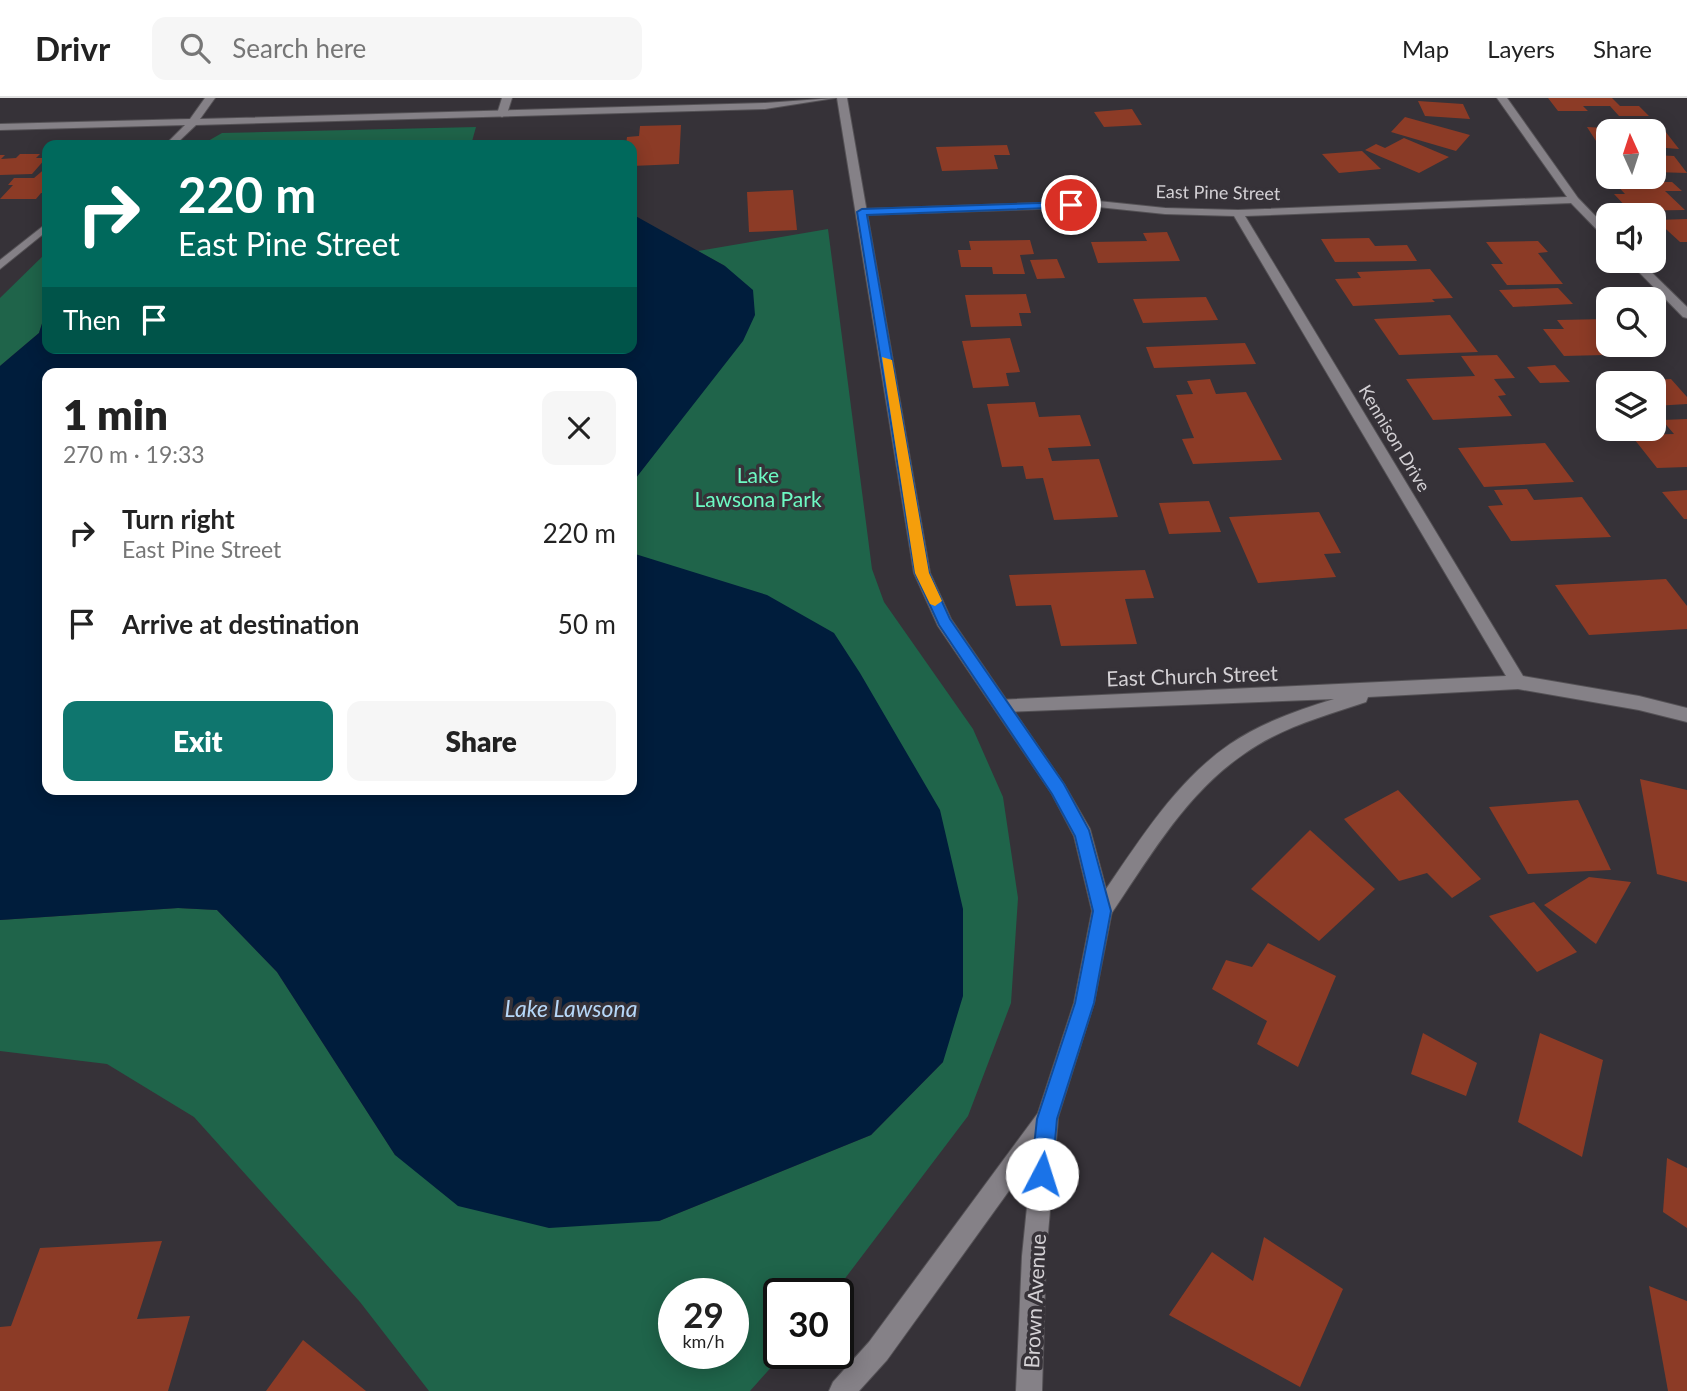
<!DOCTYPE html>
<meta charset="utf-8">
<style>
body{margin:0;font-family:Lato,sans-serif;background:#f6f6f6;color:#222;height:100vh;display:flex;flex-direction:column;font-size:26px;white-space:nowrap}
*{box-sizing:border-box;margin:0}
p{font-size:23px;color:#767676}
.icon{flex:none;width:38px;height:38px;fill:none;stroke:currentColor;stroke-width:2;stroke-linecap:round;stroke-linejoin:round}
.map{position:relative;flex:1;overflow:hidden}
.drawer{position:absolute;left:42px;top:270px;width:595px;height:427px;display:flex;flex-direction:column;background:#fff;border-radius:14px;box-shadow:0 4px 18px #0003}
.drawer>*{flex:none}
.hud{position:absolute;left:42px;top:42px;width:595px;height:214px;border-radius:14px;box-shadow:0 4px 18px #0003;background:#00695c;color:#fff;overflow:hidden}
.needle{width:46px;rotate:357deg}
.controls{position:absolute;left:1596px;top:21px;display:grid;gap:14px}
.controls a{display:grid;place-items:center;width:70px;height:70px;border-radius:14px;background:#fff;box-shadow:0 4px 18px #0003;font-size:35px}
.speed{position:absolute;left:658px;top:1180px;display:flex;gap:14px;font-size:35px;font-weight:700;text-align:center}
.speed>*{display:grid;place-content:center;width:91px;height:91px;border-radius:50%;background:#fff;box-shadow:0 4px 18px #0003;line-height:1}
.speed small{font-size:18px;font-weight:400}
.speed .limit{border:4px solid #111;border-radius:10px;background:#fff;color:#111}
.pin{position:absolute;display:grid;place-items:center;width:60px;height:60px;color:#fff;margin:-30px;border:4px solid #fff;border-radius:50%;box-shadow:0 2px 7px #0007}
.me{position:absolute;width:77px;margin:-38px;rotate:5deg;stroke-linejoin:round;filter:drop-shadow(0 0 5px #0008)}
.turn{display:flex;align-items:center;gap:24px;height:147px;padding:0 21px;font-size:32px}
.turn .icon{width:91px;height:91px;stroke-width:2.5}
.turn b{display:block;font-size:49px;line-height:60px}
.then{display:flex;align-items:center;height:66px;padding:0 21px;background:#0003;gap:14px;font-size:26px}
.round{display:grid;place-items:center;flex:none;width:74px;height:74px;border-radius:14px;background:#f6f6f6}
.overview{display:flex;align-items:center;justify-content:space-between;height:119px;padding:0 21px}
h1{font-size:42px;font-weight:800;line-height:52px}
.primary-button{display:flex;gap:14px;margin-top:auto;padding:14px 21px}
.primary-button a{flex:1;height:80px;border-radius:14px;background:#0f766e;color:#fff;font-size:28px;font-weight:800;line-height:80px;text-align:center}
.primary-button a+a{background:#f6f6f6;color:#222}
ul{padding:0;list-style:none}
li{display:flex;align-items:center;gap:21px;height:91px;padding:0 21px}
li div{flex:1}
li b{display:block;font-size:26px}
li em{font-style:normal}
header{display:flex;align-items:center;gap:42px;box-sizing:border-box;height:98px;padding:0 35px;background:#fff;border-bottom:2px solid #e0e0e0}
header strong{font-size:33px}
nav{display:flex;gap:38px;margin-inline-start:auto;font-size:24px}
.search{width:490px;height:63px;background:#f6f6f6;display:flex;align-items:center;gap:18px;box-sizing:border-box;padding:0 24px;border-radius:14px;color:#767676;font-size:26px}
.map>svg:first-child{display:block}
</style>
<header>
<strong>Drivr</strong>
<div class="search"><svg class="icon" aria-label="search" viewBox="0 0 24 24"><circle cx="10" cy="10" r="6"/><path d="M15 15l6 6"/></svg>Search here</div>
<nav><a>Map</a><a>Layers</a><a>Share</a></nav>
</header>
<div class="map">
<svg width="1687" height="1293" viewBox="0 0 1687 1293">
<rect width="100%" height="100%" fill="#363238"/>
<g fill="#1f644a" fill-rule="evenodd">
<path d="M476 29 471 47H201L222 35Z"/>
<path d="M828 131 872 471 884 504 973 631 1003 699 1018 800 1011 905 968 1018 834 1195H779V1255H784L750 1293H429L360 1204 194 1019 107 966 0 953V822L178 810 217 812 277 874 395 1057 659 1123 871 1037 943 964 636 457 632 455V385L682 319 725 168 698 153ZM674 1195H733V1255H674Z"/>
<path d="M47 154V210L39 235 0 268V200Z"/>
</g>
<path fill="#001d3c" d="M632 116 725 168 753 192 755 217 743 243 632 385V275H47V691H632V455L767 497 834 535 860 575 940 712 963 811V898L943 964 871 1037 659 1123 549 1130 458 1108 395 1057 277 874 217 812 178 810 0 822V268L39 235 47 210V250H632Z"/>
<g fill="#8c3b26">
<path d="M1548 0H1612L1620 8H1639L1649 18H1619L1610 8H1583L1588 13H1558Z"/>
<path d="M1418 3 1463 6 1470 21 1425 18Z"/>
<path d="M1132 11 1142 27 1104 29 1094 14Z"/>
<path d="M1405 19 1470 37 1456 53 1391 34Z"/>
<path d="M681 27 679 66 632 68V47H626L627 39 639 38 640 28Z"/>
<path d="M1587 29 1625 31V33H1608V47L1598 46Z"/>
<path d="M1654 33H1665L1679 51 1654 49Z"/>
<path d="M1404 40 1449 59 1419 75 1365 52 1376 46 1385 50Z"/>
<path d="M1007 47 1010 57H994L998 71 942 73 936 49Z"/>
<path d="M1362 53 1381 71 1339 75 1322 56Z"/>
<path d="M20 56H40L36 60H46L32 76 0 77V57H5L1 61 16 60Z"/>
<path d="M1654 57 1674 58 1687 75 1654 74Z"/>
<path d="M47 69V95H41L36 101H0L13 87H8L14 80H34Z"/>
<path d="M1614 84H1672L1682 93H1665L1685 112 1630 113 1614 96H1625Z"/>
<path d="M793 92 797 132 749 134 747 94Z"/>
<path d="M1687 121V144H1680L1656 122Z"/>
<path d="M1167 134 1180 163 1098 165 1091 144 1147 143 1143 135Z"/>
<path d="M1369 140 1375 148 1407 147 1417 163 1335 164 1321 141Z"/>
<path d="M1030 142 1034 156 1020 157 1025 176H993L992 169H961L958 152H971L969 143Z"/>
<path d="M1538 143 1548 154 1538 155 1563 186 1507 187 1491 166H1503L1486 144Z"/>
<path d="M1057 161 1065 180 1037 181 1030 162Z"/>
<path d="M1430 171 1453 200 1432 201 1435 204 1353 208 1335 181 1361 180 1357 174Z"/>
<path d="M1558 190 1573 206 1513 209 1499 192Z"/>
<path d="M1026 196 1031 215H1019L1022 228 971 229 965 197Z"/>
<path d="M1206 199 1218 222 1143 225 1133 201Z"/>
<path d="M1450 217 1478 254 1399 257 1374 221Z"/>
<path d="M1608 221V247H1637L1645 256 1564 258 1543 231H1564L1557 222Z"/>
<path d="M1010 240 1020 274 1006 275 1009 288 973 290 962 243Z"/>
<path d="M1245 245 1256 266 1154 270 1146 249Z"/>
<path d="M1497 257 1515 280 1494 281 1506 297 1498 298 1512 318 1433 322 1406 281 1475 278 1461 258Z"/>
<path d="M1555 267 1570 284 1540 285 1527 269Z"/>
<path d="M1210 281 1216 296 1246 294 1282 362 1193 366 1182 341 1194 340 1176 297 1193 296 1187 283Z"/>
<path d="M1671 281 1687 299V306L1654 308V285H1633V283Z"/>
<path d="M1035 304 1039 319 1080 317 1091 348 1048 350 1052 363 1099 361 1118 419 1054 422 1043 380 1026 381 1023 368 1002 369 987 306Z"/>
<path d="M1687 321V369L1657 370 1631 337 1674 336 1662 322Z"/>
<path d="M1545 345 1574 384 1484 389 1458 350Z"/>
<path d="M1527 391 1534 402 1582 399 1611 439 1511 443 1488 408 1503 407 1494 392Z"/>
<path d="M1687 392V421H1684L1662 394Z"/>
<path d="M1209 403 1221 434 1169 436 1159 405Z"/>
<path d="M1319 414 1341 455 1324 456 1336 479 1258 485 1229 419Z"/>
<path d="M1145 472 1154 500 1125 501 1137 546 1061 548 1051 507 1016 508 1009 477Z"/>
<path d="M1666 481 1687 508V531L1589 537 1555 487Z"/>
<path d="M1640 681 1687 692V784L1657 776Z"/>
<path d="M1398 692 1481 781 1452 800 1427 775 1399 783 1344 721Z"/>
<path d="M1578 702 1611 772 1528 776 1489 709Z"/>
<path d="M1310 732 1375 791 1319 843 1251 791Z"/>
<path d="M1589 779 1631 784 1596 846 1544 807Z"/>
<path d="M1534 804 1577 854 1537 874 1489 818Z"/>
<path d="M1268 845 1336 878 1298 969 1257 946 1267 923 1212 891 1226 862 1252 869Z"/>
<path d="M1423 935 1477 965 1466 998 1411 976Z"/>
<path d="M1540 935 1603 962 1582 1059 1518 1024Z"/>
<path d="M1667 1060 1687 1070V1130L1663 1114Z"/>
<path d="M1264 1139 1343 1191 1300 1289 1169 1217 1212 1154 1253 1183Z"/>
<path d="M162 1143 137 1221 190 1218 168 1293H0V1229L11 1228 40 1150Z"/>
<path d="M1649 1188 1687 1203V1293H1668Z"/>
<path d="M303 1242 366 1293H266Z"/>
</g>
<g fill="none" stroke-linecap="round" stroke-linejoin="round">
<defs>
<g id="street">
<path d="M502 0H512L507 16 502 19 497 16Z"/>
<path d="M1497 0H1507L1578 100 1608 131V140L1604 139 1571 105 1245 118 1523 578 1639 598 1687 610V624L1639 612 1518 591 1368 599 1366 604C1324 618 1280 630 1244 656 1185 696 1148 762 1109 819L1102 822 1095 819 1092 813 1095 807C1135 750 1172 686 1230 646 1261 625 1298 612 1334 601L1003 614 997 612 994 607 997 602 1506 578 1234 118 1165 116 1098 109 862 117 857 114 862 111 1098 103 1165 110 1238 112 1567 99Z"/>
<path d="M1628 163H1640L1687 209V220L1683 219Z"/>
<path d="M1047 1010 1055 1013 1058 1021 1046 1158 1042 1293H1016L1022 1158 1036 1021 1039 1013Z"/>
</g>
<g id="secondary">
<path d="M205 0H215L200 21 765 5 835 0 765 11 196 27 175 47H165L185 27 0 32V26L190 21Z"/>
<path d="M837 0H847L930 475 951 521 1064 686 1090 731 1112 813 1094 905 1055 1029 887 1262 859 1293H829L833 1284 869 1244 1038 1015 1074 905 1092 813 1074 738 1052 696 938 528 914 475Z"/>
<path d="M47 125V133L0 171V162Z"/>
</g>
</defs>
<use href="#street" stroke="#545155" stroke-width="2"/>
<use href="#secondary" stroke="#545155" stroke-width="2"/>
<use href="#street" fill="#858187" fill-rule="evenodd"/>
<use href="#secondary" fill="#858187" fill-rule="evenodd"/>
</g>
<path fill="#1a73e8" stroke="#114b97" stroke-width="2" d="M1071 104 1076 107 1074 109 867 117 929 475 950 521 1064 686 1089 732 1111 813 1094 905 1057 1021 1052 1076 1049 1083 1042 1086 1034 1083 1031 1076 1037 1021 1075 905 1093 813 1075 738 1052 696 939 527 915 475 857 114 862 111Z"/>
<path fill="#f59e0b" d="M882 259 892 262 929 475 942 503 935 508 930 506 915 475Z"/>
<g text-anchor="middle" dominant-baseline="central" stroke-width="7" stroke-linejoin="round" paint-order="stroke">
<g font-size="18" fill="#d3d0d4" stroke="#363238">
<text transform="translate(1218 94) rotate(1)">East Pine Street</text>
<text transform="translate(1395 340) rotate(59)">Kennison Drive</text>
</g>
<g font-size="21" fill="#6dfac3" stroke="#363238">
<text x="758" y="376">Lake<tspan x="758" dy="24">Lawsona Park</tspan></text>
</g>
<g font-size="21" fill="#d3d0d4" stroke="#363238">
<text transform="translate(1192 577) rotate(-2)">East Church Street</text>
<text transform="translate(1034 1203) rotate(-87)">Brown Avenue</text>
</g>
<g font-size="23" font-style="italic" fill="#b6d7f8" stroke="#363238">
<text x="571" y="910">Lake Lawsona</text>
</g>
</g>
</svg>
<div class="controls">
<a><svg class="needle" viewBox="-14 -14 28 28"><path d="M0-13l5 13h-10z" fill="#e53935"/><path d="M0 13l5-13h-10z" fill="#767676"/></svg></a>
<a><svg class="icon" aria-label="sound" viewBox="0 0 24 24"><path d="M4 9h4l5-4v14l-5-4H4zM17 9q2 3 0 6"/></svg></a>
<a><svg class="icon" aria-label="search" viewBox="0 0 24 24"><circle cx="10" cy="10" r="6"/><path d="M15 15l6 6"/></svg></a>
<a><svg class="icon" aria-label="layers" viewBox="0 0 24 24"><path d="M12 4l9 5-9 5-9-5zM3 14l9 5 9-5"/></svg></a>
</div>
<div class="speed"><div>29<small>km/h</small></div><div class="limit">30</div></div>
<div class="pin" style="left:1071px;top:107px;background:#d93025"><svg class="icon" aria-label="arrive" viewBox="0 0 24 24"><path d="M6 21V4h12l-3 4 3 4H6"/></svg></div>
<svg class="me" style="left:1042px;top:1076px" viewBox="-20 -20 40 40"><circle r="19" fill="#fff"/><path d="M0-13L10 11 0 6-10 11z" fill="#1a73e8"/></svg>
<div class="hud">
<div class="turn"><svg class="icon" aria-label="right" viewBox="0 0 24 24"><path d="M7 20v-9h11M14 6l5 5-5 5"/></svg><div><b>220 m</b>East Pine Street</div></div>
<div class="then">Then<svg class="icon" aria-label="arrive" viewBox="0 0 24 24"><path d="M6 21V4h12l-3 4 3 4H6"/></svg></div>
</div>
<section class="drawer">
<div class="overview"><div><h1>1 min</h1><p>270 m · 19:33</p></div><a class="round"><svg class="icon" aria-label="close" viewBox="0 0 24 24"><path d="M6 6l12 12M18 6L6 18"/></svg></a></div>
<ul>
<li><svg class="icon" aria-label="right" viewBox="0 0 24 24"><path d="M7 20v-9h11M14 6l5 5-5 5"/></svg><div><b>Turn right</b><p>East Pine Street</p></div><em>220 m</em></li>
<li><svg class="icon" aria-label="arrive" viewBox="0 0 24 24"><path d="M6 21V4h12l-3 4 3 4H6"/></svg><div><b>Arrive at destination</b></div><em>50 m</em></li>
</ul>
<div class="primary-button"><a>Exit</a><a>Share</a></div>
</section>
</div>
